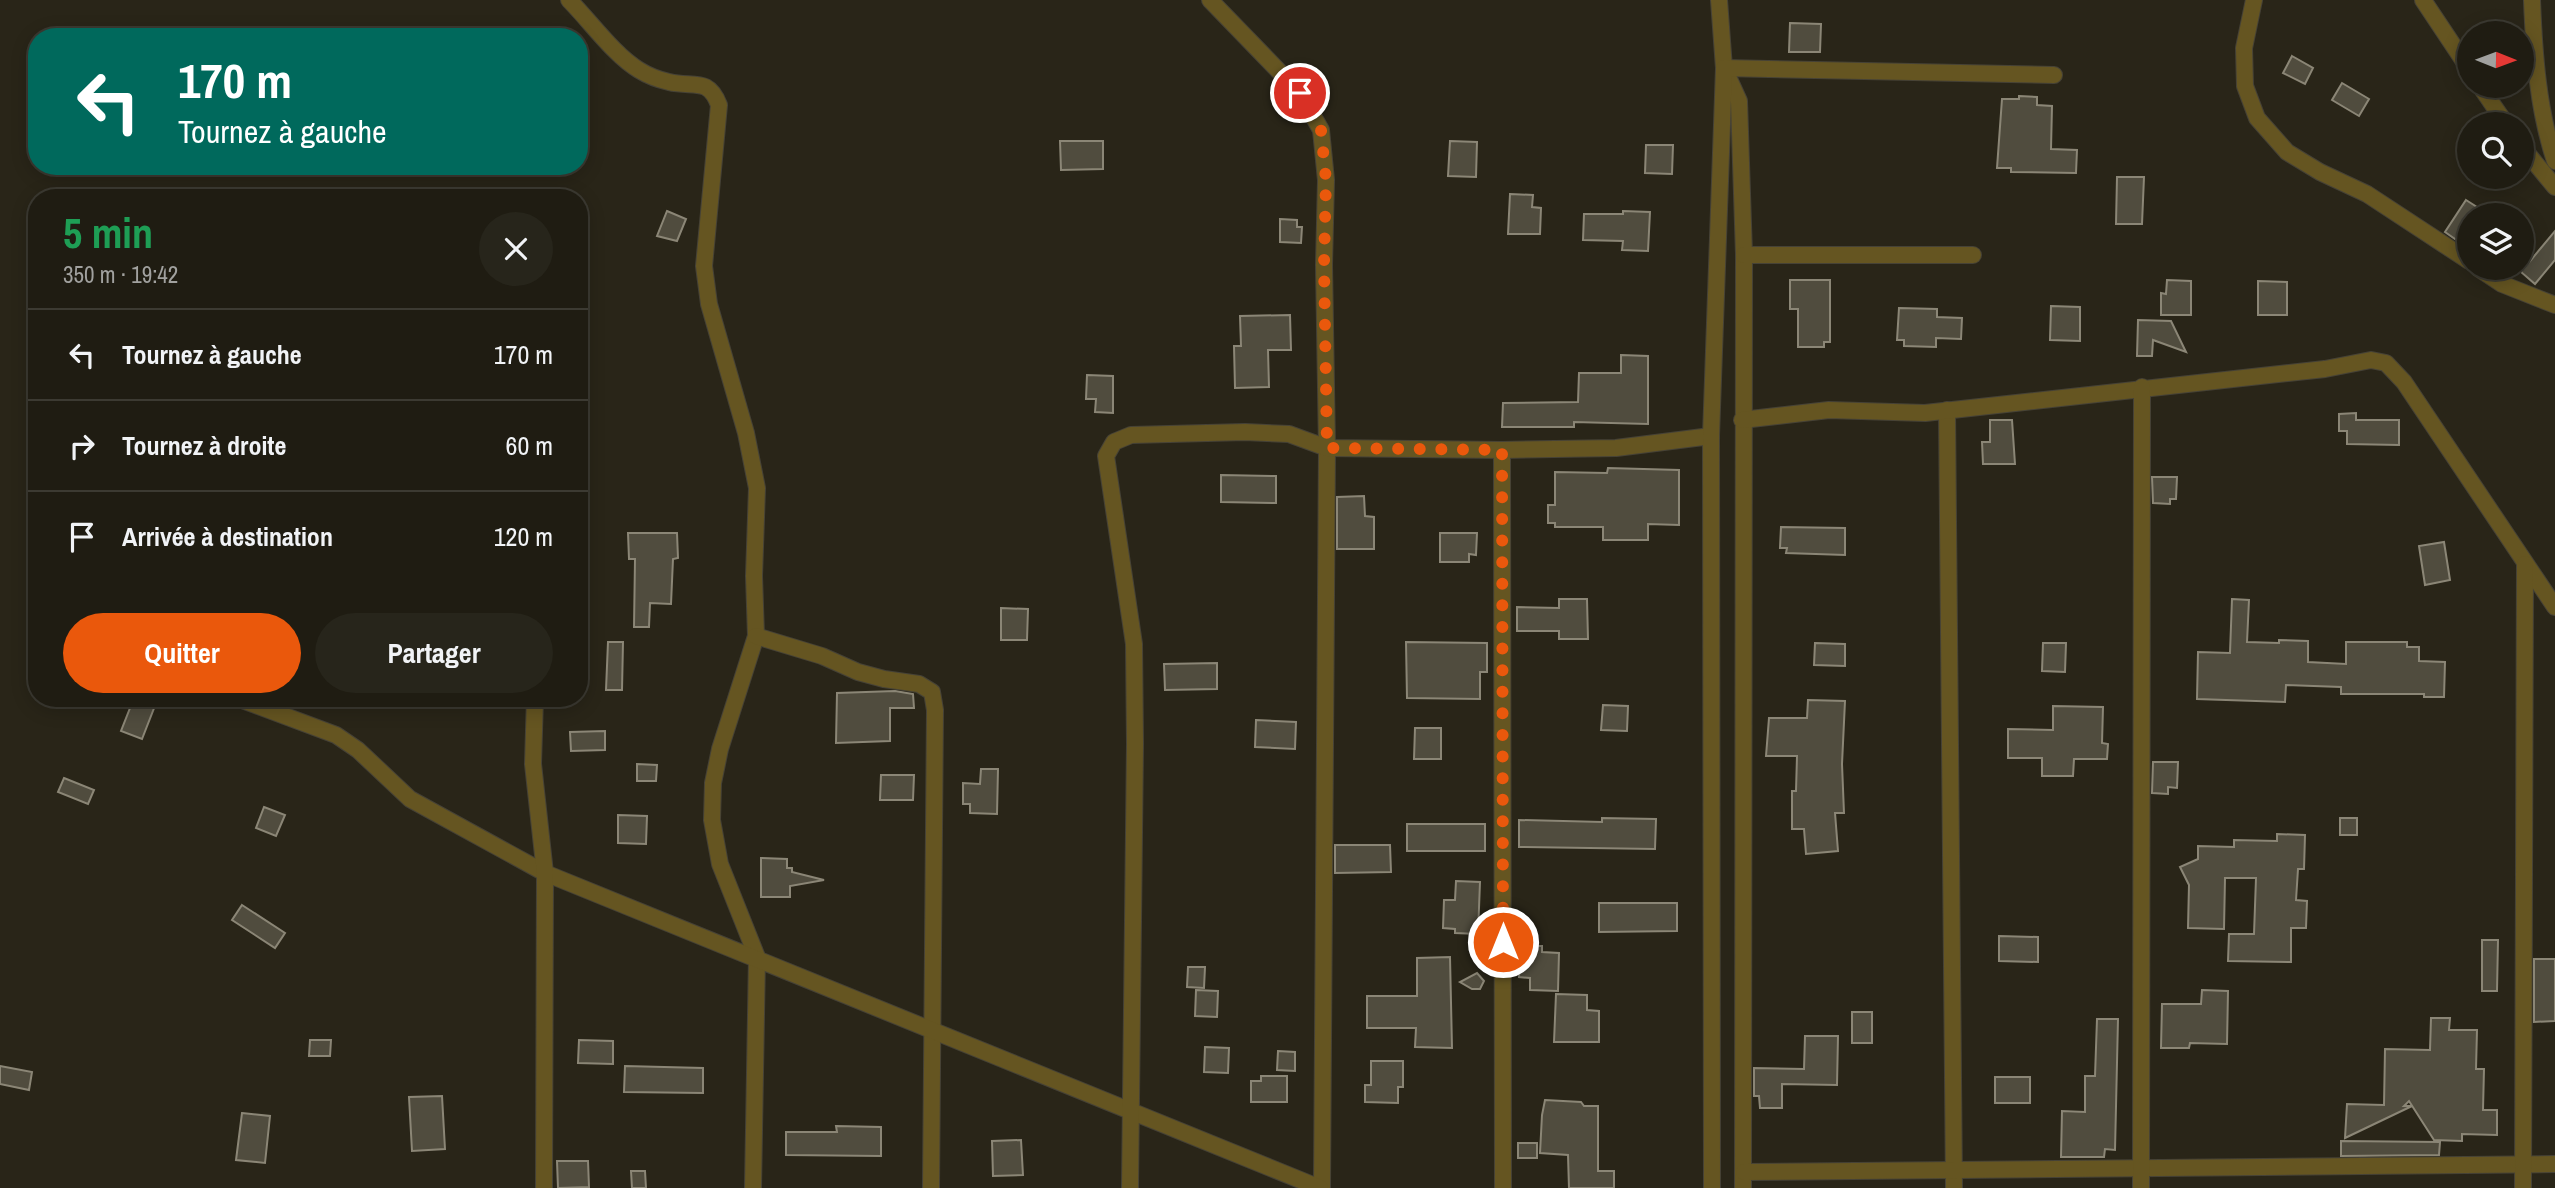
<!DOCTYPE html>
<html lang="fr">
<meta charset="utf-8">
<style>
body{margin:0;font-family:"Archivo Narrow",sans-serif;background:#27251b;color:#f1f3f6;height:100vh;display:flex;flex-direction:column;font-size:26px;white-space:nowrap}
*{box-sizing:border-box;margin:0}
p{font-size:23px;color:#a1a19f}
.icon{flex:none;width:38px;height:38px;fill:none;stroke:currentColor;stroke-width:2;stroke-linecap:round;stroke-linejoin:round}
.map{position:relative;flex:1;overflow:hidden}
.drawer{position:absolute;left:28px;top:189px;width:560px;height:518px;display:flex;flex-direction:column;background:#1f1c12;border-radius:28px;box-shadow:0 4px 18px #0003,0 0 0 2px #3c3a32}
.drawer>*{flex:none}
.top-card{position:absolute;left:28px;top:28px;width:560px;height:147px;border-radius:28px;box-shadow:0 4px 18px #0003,0 0 0 2px #3c3a32;background:#00695c;color:#fff;overflow:hidden}
.needle{width:46px;rotate:91deg}
.buttons{position:absolute;left:2457px;top:21px;display:grid;gap:14px}
.buttons a{display:grid;place-items:center;width:77px;height:77px;border-radius:50%;background:#1f1c12;box-shadow:0 4px 18px #0003,0 0 0 2px #3c3a32;font-size:35px}
.pin{position:absolute;display:grid;place-items:center;width:60px;height:60px;color:#fff;margin:-30px;border:4px solid #fff;border-radius:50%;box-shadow:0 2px 7px #0007}
.me{position:absolute;width:77px;margin:-38px;rotate:0deg;stroke-linejoin:round;filter:drop-shadow(0 0 5px #0008)}
.turn{display:flex;align-items:center;gap:24px;height:147px;padding:0 35px;font-size:32px}
.turn .icon{width:91px;height:91px;stroke-width:2.5}
.turn b{display:block;font-size:49px;line-height:60px}
.round{display:grid;place-items:center;flex:none;width:74px;height:74px;border-radius:37px;background:#27251b}
.head{display:flex;align-items:center;justify-content:space-between;height:119px;padding:0 35px}
h1{font-size:42px;font-weight:700;line-height:52px;color:#1e9e55}
.action{display:flex;gap:14px;margin-top:auto;padding:14px 35px}
.action a{flex:1;height:80px;border-radius:42px;background:#ea580c;color:#fff;font-size:28px;font-weight:700;line-height:80px;text-align:center}
.action a+a{background:#27251b;color:#f1f3f6}
ul{padding:0;list-style:none}
li{display:flex;align-items:center;gap:21px;height:91px;padding:0 35px;border-top:2px solid #3c3a32}
li div{flex:1}
li b{display:block;font-size:26px}
li em{font-style:normal}
.map>svg:first-child{display:block}
</style>
<div class="map">
<svg width="2555" height="1188" viewBox="0 0 2555 1188">
<rect width="100%" height="100%" fill="#292518"/>
<g fill="#504c3e" stroke="#8b8676" stroke-width="2">
<path d="M1790 23 1821 24 1820 52H1789Z"/>
<path d="M2292 56 2313 68 2305 84 2283 73Z"/>
<path d="M2342 83 2369 99 2359 116 2332 100Z"/>
<path d="M2019 96 2037 97V105L2052 106 2051 149 2077 150 2076 173 2011 172V168H1997L2002 99H2019Z"/>
<path d="M1060 141H1103V169L1061 170Z"/>
<path d="M1450 141 1477 142 1476 177 1448 176Z"/>
<path d="M1646 145H1673L1672 174 1645 173Z"/>
<path d="M2117 177H2144L2142 224H2116Z"/>
<path d="M1510 194 1533 195 1532 207 1541 208 1540 234H1508Z"/>
<path d="M2466 200 2480 209 2475 215H2469V224L2458 241 2445 232Z"/>
<path d="M667 211 686 219 677 241 657 236Z"/>
<path d="M1623 211 1650 212 1648 251 1622 250 1623 241 1583 240 1584 214H1623Z"/>
<path d="M1280 219 1297 220V227H1302L1301 243 1280 242Z"/>
<path d="M2555 231V260L2535 284 2521 272Z"/>
<path d="M1790 280H1830V342H1824V347H1798V309H1790Z"/>
<path d="M2167 280 2191 281V315H2161V293L2166 294Z"/>
<path d="M2258 281 2287 282V315H2258Z"/>
<path d="M2051 306 2080 307V341L2050 340Z"/>
<path d="M1899 308 1937 309V317L1962 318 1961 339 1936 338V347L1904 346V340H1897Z"/>
<path d="M1290 315 1291 350H1268L1269 387 1235 388 1234 346H1241L1240 316Z"/>
<path d="M2138 320 2171 321 2186 352 2153 340 2152 356H2137Z"/>
<path d="M1621 355 1648 356V424L1574 422V427H1502L1503 403 1578 402 1579 373H1621Z"/>
<path d="M1087 375 1113 376V413L1095 412 1096 399H1086Z"/>
<path d="M2356 413V420H2399V445L2347 444V431H2339V414Z"/>
<path d="M1990 420H2012L2015 464H1983L1982 442H1990Z"/>
<path d="M1608 468 1679 470V525L1648 524V540H1603V527H1555V523H1548V505H1555V472L1607 473Z"/>
<path d="M1221 475 1276 476V503L1221 502Z"/>
<path d="M2152 477H2177L2176 499H2170V504L2153 503Z"/>
<path d="M1364 496 1365 516 1374 517V549H1337V497Z"/>
<path d="M1781 527 1845 528V555L1786 553 1787 548H1780Z"/>
<path d="M628 533H677L678 558 673 559 671 604 650 603 649 627H634L635 559H629Z"/>
<path d="M1440 533H1477L1476 555 1469 554V562H1440Z"/>
<path d="M2444 542 2450 580 2425 585 2419 546Z"/>
<path d="M1559 599H1587L1588 639H1559V631H1517V607L1559 608Z"/>
<path d="M2232 599 2249 600 2247 642 2279 643V640L2308 641V662L2346 664V642H2407V647H2419V661L2445 662 2444 697H2424V694H2341V687L2286 685 2285 702 2197 699 2198 652 2230 653Z"/>
<path d="M1001 608 1028 609 1027 640H1001Z"/>
<path d="M608 642H623L622 690H606Z"/>
<path d="M1406 642 1487 643V672H1480V699L1407 698Z"/>
<path d="M1815 643 1845 644V666L1814 665Z"/>
<path d="M2043 643H2066L2065 672 2042 671Z"/>
<path d="M1217 663V689L1165 690 1164 664Z"/>
<path d="M895 691 913 694 914 708H890V741L836 743 837 693Z"/>
<path d="M134 698H158L142 739 121 731Z"/>
<path d="M1808 700 1845 701 1842 764 1844 813H1835L1838 851 1806 854 1804 829H1792V791H1796L1797 756H1766L1769 718H1807Z"/>
<path d="M1603 705 1628 706 1627 731 1601 730Z"/>
<path d="M2053 706 2103 707 2102 743 2108 744 2107 759H2074L2073 776H2042V758H2008V729L2053 730Z"/>
<path d="M1256 720 1296 722 1295 749 1255 747Z"/>
<path d="M1415 728H1441V759H1414Z"/>
<path d="M605 731V750L571 751 570 732Z"/>
<path d="M2153 762H2178L2177 788 2168 787V794L2152 793Z"/>
<path d="M637 764 657 765 656 781H637Z"/>
<path d="M981 769H998L997 814 970 813V804H963V783L980 784Z"/>
<path d="M881 775H914L913 800H880Z"/>
<path d="M64 778 94 790 88 804 58 792Z"/>
<path d="M264 807 285 815 276 836 256 828Z"/>
<path d="M618 815 647 816 646 844 618 843Z"/>
<path d="M1602 818 1656 819 1655 849 1519 847V820L1602 822Z"/>
<rect x="2340" y="818" width="17" height="17"/>
<rect x="1407" y="824" width="78" height="27"/>
<path d="M2277 834 2305 835 2304 869H2298L2296 900 2307 901 2306 928H2291V962L2228 961 2229 934H2254L2256 878H2225L2224 929 2188 928 2189 885 2180 867 2198 859V846L2234 847V840L2277 841Z"/>
<path d="M1335 845H1390L1391 872 1335 873Z"/>
<path d="M761 858 787 859V868H792V872L824 880 790 886V897H761Z"/>
<path d="M1456 881 1480 882 1478 934 1455 933V929L1443 928 1444 900H1455Z"/>
<path d="M1599 903H1677V931L1599 932Z"/>
<path d="M242 905 285 933 275 948 232 920Z"/>
<path d="M1999 936 2038 937V962L1999 961Z"/>
<path d="M2482 940H2498L2497 991H2482Z"/>
<path d="M1521 946H1542V952L1559 953 1558 991 1530 990V978L1519 977Z"/>
<path d="M1450 957 1452 1048 1415 1047 1416 1028H1367V996H1417V958Z"/>
<path d="M2534 959H2555V1021L2534 1022Z"/>
<path d="M1188 967H1205L1204 988 1187 987Z"/>
<path d="M1477 973 1484 981 1480 989H1472L1460 982Z"/>
<path d="M1196 990 1218 991 1217 1017 1195 1016Z"/>
<path d="M2202 990 2228 991 2227 1044 2190 1043 2189 1048H2161L2162 1004H2201Z"/>
<path d="M1556 994 1587 995V1010L1599 1011V1042H1554Z"/>
<rect x="1852" y="1012" width="20" height="31"/>
<path d="M2431 1018H2450L2449 1030H2477L2476 1069H2484L2483 1110H2497V1135L2462 1134V1141L2434 1140 2409 1101 2404 1106H2412L2345 1138 2347 1104 2384 1105 2385 1049 2430 1050Z"/>
<path d="M2097 1019H2118L2115 1150 2105 1149 2104 1157H2061L2062 1111 2085 1112V1076H2095Z"/>
<path d="M1805 1036H1838L1837 1085 1782 1084V1108H1760L1759 1096H1754V1068L1804 1069Z"/>
<path d="M310 1040H331L330 1056H309Z"/>
<path d="M579 1040 613 1041V1064L578 1063Z"/>
<path d="M1205 1047 1229 1048 1228 1073 1204 1072Z"/>
<path d="M1278 1051 1295 1052V1071L1277 1070Z"/>
<path d="M1371 1061H1403V1087H1398V1103L1365 1102V1085H1371Z"/>
<path d="M0 1066 32 1072 29 1090 0 1084Z"/>
<path d="M625 1066 703 1068V1093L624 1092Z"/>
<path d="M1261 1076H1287V1102H1251V1081H1261Z"/>
<rect x="1995" y="1077" width="35" height="26"/>
<path d="M442 1096 445 1149 412 1151 409 1097Z"/>
<path d="M1545 1100 1581 1102 1584 1106H1598V1171H1614V1188H1569L1568 1155 1540 1153 1542 1115Z"/>
<path d="M242 1113 270 1116 265 1163 236 1160Z"/>
<path d="M836 1126 881 1127V1156L786 1155V1132H837Z"/>
<path d="M1021 1140 1023 1175 993 1176 992 1141Z"/>
<path d="M2341 1141 2440 1142 2439 1155 2341 1156Z"/>
<rect x="1518" y="1143" width="19" height="15"/>
<path d="M557 1161H588L589 1187 558 1188Z"/>
<path d="M631 1171H645L646 1188H632Z"/>
</g>
<g fill="none" stroke-linecap="round" stroke-linejoin="round">
<defs>
<g id="minor">
<path d="M569 0C590 21 614 55 639 70 647 75 660 80 669 82 693 88 708 76 719 105L704 266 709 304 746 433 757 488 754 576 756 636 720 749 713 783 712 820 720 864 757 957 753 1188"/>
<path d="M1210 0 1300 93 1321 130 1326 180 1324 265 1327 448 1322 1188"/>
<path d="M1719 0 1724 68 1739 101 1744 255 1743 1188"/>
<path d="M2254 0 2244 48 2245 86 2257 118 2287 152 2320 172 2367 194 2469 261"/>
<path d="M2423 0 2469 69"/>
<path d="M2532 0C2534 54 2538 110 2555 161"/>
<path d="M2480 86 2506 124"/>
<path d="M2522 147 2555 187"/>
<path d="M1744 255H1973"/>
<path d="M2478 268 2502 284 2555 305"/>
<path d="M1947 410 1954 1188"/>
<path d="M1742 420 1829 410 1925 413 2325 369 2371 360 2386 363 2404 382 2555 607"/>
<path d="M1502 450 1503 1188"/>
<path d="M756 636 822 656 858 672 884 679 919 684 932 692 935 710 931 1188"/>
<path d="M237 698 336 735 358 750 410 799 545 873 1320 1188"/>
<path d="M535 698 533 764 545 873 544 1188"/>
<path d="M1744 1172 2555 1164"/>
<path d="M1130 1188 1135 744 1134 644 1106 456 1114 442 1131 435 1245 432 1289 434 1327 448 1502 450 1616 448 1711 436"/>
<path d="M1712 1188 1711 436 1724 68 2054 75"/>
<path d="M2141 1188 2142 387"/>
<path d="M2523 1188 2525 564"/>
</g>
</defs>
<use href="#minor" stroke="#464236" stroke-width="18"/>
<use href="#minor" stroke="#655521" stroke-width="16"/>
</g>
<g fill="none" stroke-linecap="round" stroke-linejoin="round">
<path stroke="#ea580c" stroke-width="12" stroke-dasharray="0 21.6" d="M1300 93 1321 130 1326 180 1324 265 1327 448 1502 450 1503 942"/>
</g>
</svg>
<div class="buttons">
<a><svg class="needle" viewBox="-14 -14 28 28"><path d="M0-13l5 13h-10z" fill="#e53935"/><path d="M0 13l5-13h-10z" fill="#a1a19f"/></svg></a>
<a><svg class="icon" aria-label="search" viewBox="0 0 24 24"><circle cx="10" cy="10" r="6"/><path d="M15 15l6 6"/></svg></a>
<a><svg class="icon" aria-label="layers" viewBox="0 0 24 24"><path d="M12 4l9 5-9 5-9-5zM3 14l9 5 9-5"/></svg></a>
</div>
<div class="pin" style="left:1300px;top:93px;background:#d93025"><svg class="icon" aria-label="arrive" viewBox="0 0 24 24"><path d="M6 21V4h12l-3 4 3 4H6"/></svg></div>
<svg class="me" style="left:1503px;top:942px" viewBox="-20 -20 40 40"><circle r="17" fill="#ea580c" stroke="#fff" stroke-width="3"/><path d="M0-11L8 9 0 5-8 9z" fill="#fff"/></svg>
<div class="top-card">
<div class="turn"><svg class="icon" aria-label="left" viewBox="0 0 24 24"><path d="M17 20v-9H6M10 6l-5 5 5 5"/></svg><div><b>170 m</b>Tournez à gauche</div></div>
</div>
<section class="drawer">
<div class="head"><div><h1>5 min</h1><p>350 m · 19:42</p></div><a class="round"><svg class="icon" aria-label="close" viewBox="0 0 24 24"><path d="M6 6l12 12M18 6L6 18"/></svg></a></div>
<ul>
<li><svg class="icon" aria-label="left" viewBox="0 0 24 24"><path d="M17 20v-9H6M10 6l-5 5 5 5"/></svg><div><b>Tournez à gauche</b></div><em>170 m</em></li>
<li><svg class="icon" aria-label="right" viewBox="0 0 24 24"><path d="M7 20v-9h11M14 6l5 5-5 5"/></svg><div><b>Tournez à droite</b></div><em>60 m</em></li>
<li><svg class="icon" aria-label="arrive" viewBox="0 0 24 24"><path d="M6 21V4h12l-3 4 3 4H6"/></svg><div><b>Arrivée à destination</b></div><em>120 m</em></li>
</ul>
<div class="action"><a>Quitter</a><a>Partager</a></div>
</section>
</div>
